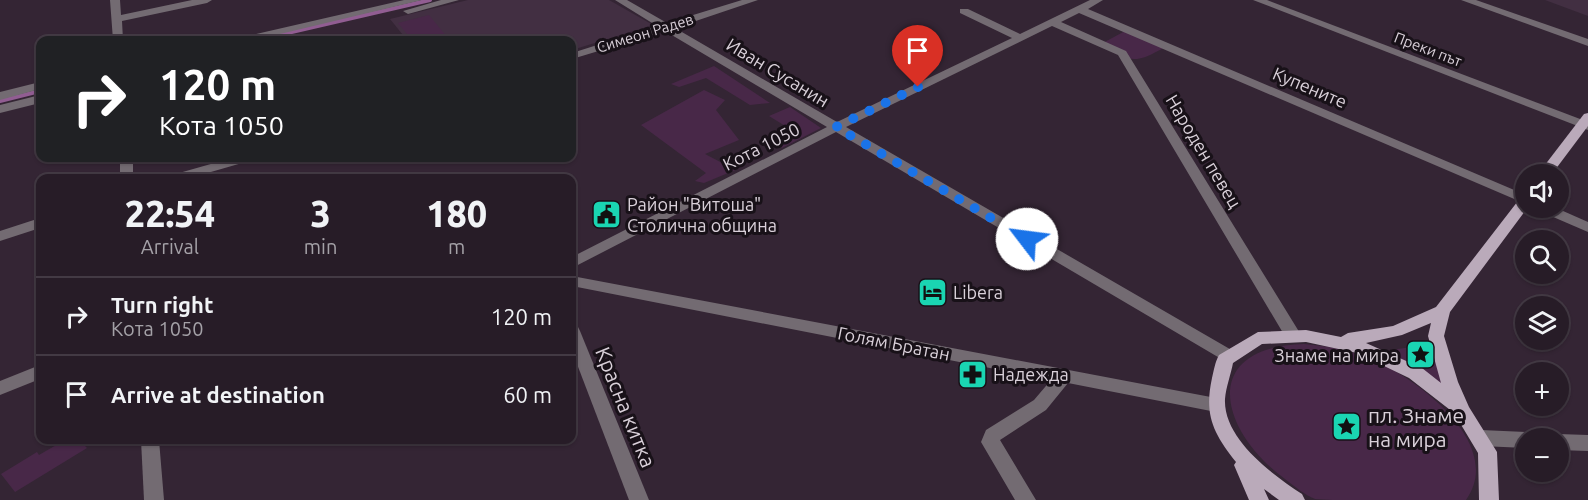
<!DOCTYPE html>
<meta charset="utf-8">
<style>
body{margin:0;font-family:Ubuntu,sans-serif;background:#332933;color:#f1f3f6;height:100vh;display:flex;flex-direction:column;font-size:22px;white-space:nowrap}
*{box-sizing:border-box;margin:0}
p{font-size:20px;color:#a4a1a7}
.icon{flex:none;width:33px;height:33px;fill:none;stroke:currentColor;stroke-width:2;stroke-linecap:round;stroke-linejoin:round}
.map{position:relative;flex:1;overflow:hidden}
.panel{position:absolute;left:36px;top:174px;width:540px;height:270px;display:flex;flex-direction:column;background:#271c27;border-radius:12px;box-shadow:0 2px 4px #0004,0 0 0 2px #433a44}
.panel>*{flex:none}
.guide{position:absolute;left:36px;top:36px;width:540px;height:126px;border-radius:12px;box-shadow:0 2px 4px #0004,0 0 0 2px #433a44;background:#202124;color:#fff;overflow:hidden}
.controls{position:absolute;left:1515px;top:164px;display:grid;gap:12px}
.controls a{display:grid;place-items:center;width:54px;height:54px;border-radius:50%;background:#271c27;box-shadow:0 2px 4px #0004,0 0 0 2px #433a44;font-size:30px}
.pin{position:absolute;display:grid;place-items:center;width:51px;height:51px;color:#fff;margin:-62px -26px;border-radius:50% 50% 50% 0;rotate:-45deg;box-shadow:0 0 6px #0007}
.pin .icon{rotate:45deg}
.me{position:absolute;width:66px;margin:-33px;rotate:300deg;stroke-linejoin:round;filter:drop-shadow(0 0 4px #0008)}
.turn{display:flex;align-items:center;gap:21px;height:126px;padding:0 24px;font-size:27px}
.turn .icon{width:78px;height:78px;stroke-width:2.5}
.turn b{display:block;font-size:42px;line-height:51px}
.eta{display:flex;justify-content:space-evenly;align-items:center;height:102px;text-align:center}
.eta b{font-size:36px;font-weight:800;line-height:42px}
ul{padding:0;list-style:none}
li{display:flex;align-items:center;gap:18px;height:78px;padding:0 24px;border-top:2px solid #433a44}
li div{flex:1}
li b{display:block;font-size:22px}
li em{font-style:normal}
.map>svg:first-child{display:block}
</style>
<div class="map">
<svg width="1588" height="500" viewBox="0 0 1588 500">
<rect width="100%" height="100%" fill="#342534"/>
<g fill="#422f42">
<path d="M468 0H609L653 25 572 50V40H407L390 19Z"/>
<path d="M1545 0H1588V16Z"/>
</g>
<g fill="#482848">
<path d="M429 15 447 37 434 40H412L398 23Z"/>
<path d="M1127 30 1165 47C1134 65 1130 62 1101 44Z"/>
<path d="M714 66 770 103 750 105 706 78 679 87 671 84Z"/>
<path d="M704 90 725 100 716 110 739 140 705 154 726 165 737 160 740 168 704 183 695 181 706 173 641 125Z"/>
<path d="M790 107 821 128 782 148 775 142 795 132 769 116Z"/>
<path d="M1429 341 1445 387 1383 351 1412 347Z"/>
<path d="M1304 344C1329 346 1353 351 1376 361 1420 381 1505 445 1466 500 1428 500 1390 500 1352 500 1341 500 1325 500 1315 499 1305 495 1294 486 1285 479 1220 432 1197 347 1304 344Z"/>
<path d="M65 440H79L87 448 15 492 1 474 37 452 39 455Z"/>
</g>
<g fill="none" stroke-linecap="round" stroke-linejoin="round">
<g stroke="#915d92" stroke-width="4">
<path d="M257 40 430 0"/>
<path d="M0 101 40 91"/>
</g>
<g fill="#736b72" fill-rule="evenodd">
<path d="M110 0H120L121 15 192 0H212L207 3 122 21 123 40H113Z"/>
<path d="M404 0H422L255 40H238L243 37Z"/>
<path d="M441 0H459L408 14 403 11Z"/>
<path d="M615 0H627L667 23 742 0H758L675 28 837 122 1012 38 960 13V9H968L1020 34 1090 0H1103L1088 9 1526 195V204L1079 13 1061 22 1126 51 1298 330 1300 334 1298 338H1286L1118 55 1052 26 846 127 1235 352 1238 356 1235 360 1229 362 1223 360 836 132 572 268V257L827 127 665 31 572 59V53L657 26Z"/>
<path d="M1253 0H1267L1588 122V130Z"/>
<path d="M1461 0H1476L1588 39V46Z"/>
<path d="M40 82V89L0 100V92Z"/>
<path d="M40 95V103L0 113V105Z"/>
<rect x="120" y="158" width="13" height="20"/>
<path d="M232 158H251L249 161 190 178H170L172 175Z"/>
<path d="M1535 207H1554L1588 222V232L1537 210Z"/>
<path d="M40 218V228L0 241V231Z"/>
<path d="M572 276 1216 398 1222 400 1225 405 1222 410 1216 412 1068 383 1046 410 1000 440 1036 500H1015L981 442 986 430 1034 400 1051 380 572 286Z"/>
<path d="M572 325 578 327 580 331 649 500H629L572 351Z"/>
<path d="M40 365V379L0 395V381Z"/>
<path d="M1481 430 1526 432 1533 435 1534 438H1526V448L1481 446 1474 443 1472 438 1474 433Z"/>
<path d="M1558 434 1588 435V451L1558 450V438H1551Z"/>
<path d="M141 440H159L164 500H144Z"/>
</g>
<g fill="#baaaba" fill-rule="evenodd">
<path d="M1588 113V126L1552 174H1538L1584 114Z"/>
<path d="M1526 196V207H1528L1450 312 1444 336 1458 382 1469 407 1497 452 1499 500H1479L1478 453 1454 413 1409 378 1357 353 1306 342 1262 344 1233 363C1231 374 1226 387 1225 399 1223 439 1273 475 1302 494L1305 500H1279L1264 489 1269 500H1249L1234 465 1236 462C1213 433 1204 415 1212 378 1214 370 1215 362 1219 355L1258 332 1306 330 1341 337 1348 333 1393 326 1436 307 1521 197ZM1431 323 1428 336 1441 383 1422 368 1366 343 1402 335Z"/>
</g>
</g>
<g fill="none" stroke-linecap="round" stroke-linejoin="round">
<path stroke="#1a73e8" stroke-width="10" stroke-dasharray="0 18" d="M918 87 836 127 1027 239"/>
</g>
<defs>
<symbol id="civic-square" viewBox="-11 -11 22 22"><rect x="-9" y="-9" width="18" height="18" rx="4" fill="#1ad5b2" stroke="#181118"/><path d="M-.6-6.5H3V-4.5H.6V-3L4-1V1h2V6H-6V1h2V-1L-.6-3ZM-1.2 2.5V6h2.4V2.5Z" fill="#111"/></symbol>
<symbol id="hotel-square" viewBox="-11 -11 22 22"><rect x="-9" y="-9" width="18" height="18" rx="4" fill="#1ad5b2" stroke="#181118"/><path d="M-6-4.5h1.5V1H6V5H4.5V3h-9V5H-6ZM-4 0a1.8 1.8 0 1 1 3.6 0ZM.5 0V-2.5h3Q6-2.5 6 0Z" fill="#111"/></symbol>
<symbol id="sight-square" viewBox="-11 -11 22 22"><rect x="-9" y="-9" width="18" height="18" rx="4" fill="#1ad5b2" stroke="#181118"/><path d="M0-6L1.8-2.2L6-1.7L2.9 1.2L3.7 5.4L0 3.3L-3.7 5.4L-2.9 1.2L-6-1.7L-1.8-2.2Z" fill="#111"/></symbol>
<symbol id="pharmacy-square" viewBox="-11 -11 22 22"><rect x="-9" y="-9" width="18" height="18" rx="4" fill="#1ad5b2" stroke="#181118"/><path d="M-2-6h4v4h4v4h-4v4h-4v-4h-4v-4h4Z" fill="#111"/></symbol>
</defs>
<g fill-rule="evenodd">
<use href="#civic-square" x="590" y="198" width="33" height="33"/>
<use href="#hotel-square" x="916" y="276" width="33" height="33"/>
<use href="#sight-square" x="1404" y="338" width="33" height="33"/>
<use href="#pharmacy-square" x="956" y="358" width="33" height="33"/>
<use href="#sight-square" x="1330" y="410" width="33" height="33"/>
</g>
<g text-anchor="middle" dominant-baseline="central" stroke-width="6" stroke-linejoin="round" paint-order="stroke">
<g font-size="15" fill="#d9d0d9" stroke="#181118">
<text transform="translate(645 33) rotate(-17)">Симеон Радев</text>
<text transform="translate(1428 49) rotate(21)">Преки път</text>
</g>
<g font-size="18" fill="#d9d0d9" stroke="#181118">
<text transform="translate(778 72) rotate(31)">Иван Сусанин</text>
<text transform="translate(1310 87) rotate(23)">Купените</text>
<text transform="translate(761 146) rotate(-27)">Кота 1050</text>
<text transform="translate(1204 151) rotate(59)">Народен певец</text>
<text transform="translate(894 343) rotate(11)">Голям Братан</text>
</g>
<g font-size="18" fill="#d9d0d9" stroke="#181118" text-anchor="start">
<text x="627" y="204">Район "Витоша"<tspan x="627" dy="21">Столична община</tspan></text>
<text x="953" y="292">Libera</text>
<text x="1399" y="355" text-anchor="end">Знаме на мира</text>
<text x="993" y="374">Надежда</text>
</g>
<g font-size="21" fill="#d9d0d9" stroke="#181118">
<text transform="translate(626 407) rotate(68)">Красна китка</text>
</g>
<g font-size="21" fill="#d9d0d9" stroke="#181118" text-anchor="start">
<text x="1368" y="415">пл. Знаме<tspan x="1368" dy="24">на мира</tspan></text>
</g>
</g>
</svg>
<div class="controls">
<a><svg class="icon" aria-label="sound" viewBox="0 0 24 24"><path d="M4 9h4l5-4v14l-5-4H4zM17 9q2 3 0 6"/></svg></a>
<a><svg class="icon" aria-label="search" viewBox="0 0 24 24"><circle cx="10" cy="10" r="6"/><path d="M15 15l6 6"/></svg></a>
<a><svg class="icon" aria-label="layers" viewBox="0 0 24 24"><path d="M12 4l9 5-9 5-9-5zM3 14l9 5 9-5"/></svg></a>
<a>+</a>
<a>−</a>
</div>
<div class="pin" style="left:918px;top:87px;background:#d93025"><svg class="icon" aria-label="arrive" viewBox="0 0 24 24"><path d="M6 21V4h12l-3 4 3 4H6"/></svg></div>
<svg class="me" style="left:1027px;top:239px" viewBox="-20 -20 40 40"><circle r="19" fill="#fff"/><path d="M0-13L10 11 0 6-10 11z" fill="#1a73e8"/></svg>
<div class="guide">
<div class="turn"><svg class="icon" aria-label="right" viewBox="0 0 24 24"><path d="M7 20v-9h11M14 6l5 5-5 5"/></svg><div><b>120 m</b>Кота 1050</div></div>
</div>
<section class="panel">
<div class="eta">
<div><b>22:54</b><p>Arrival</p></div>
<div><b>3</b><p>min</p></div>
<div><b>180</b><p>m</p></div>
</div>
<ul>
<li><svg class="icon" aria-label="right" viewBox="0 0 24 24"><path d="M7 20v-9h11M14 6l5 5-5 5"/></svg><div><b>Turn right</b><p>Кота 1050</p></div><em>120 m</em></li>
<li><svg class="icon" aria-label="arrive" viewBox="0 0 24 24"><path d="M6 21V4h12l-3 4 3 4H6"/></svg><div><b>Arrive at destination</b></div><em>60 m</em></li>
</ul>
</section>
</div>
